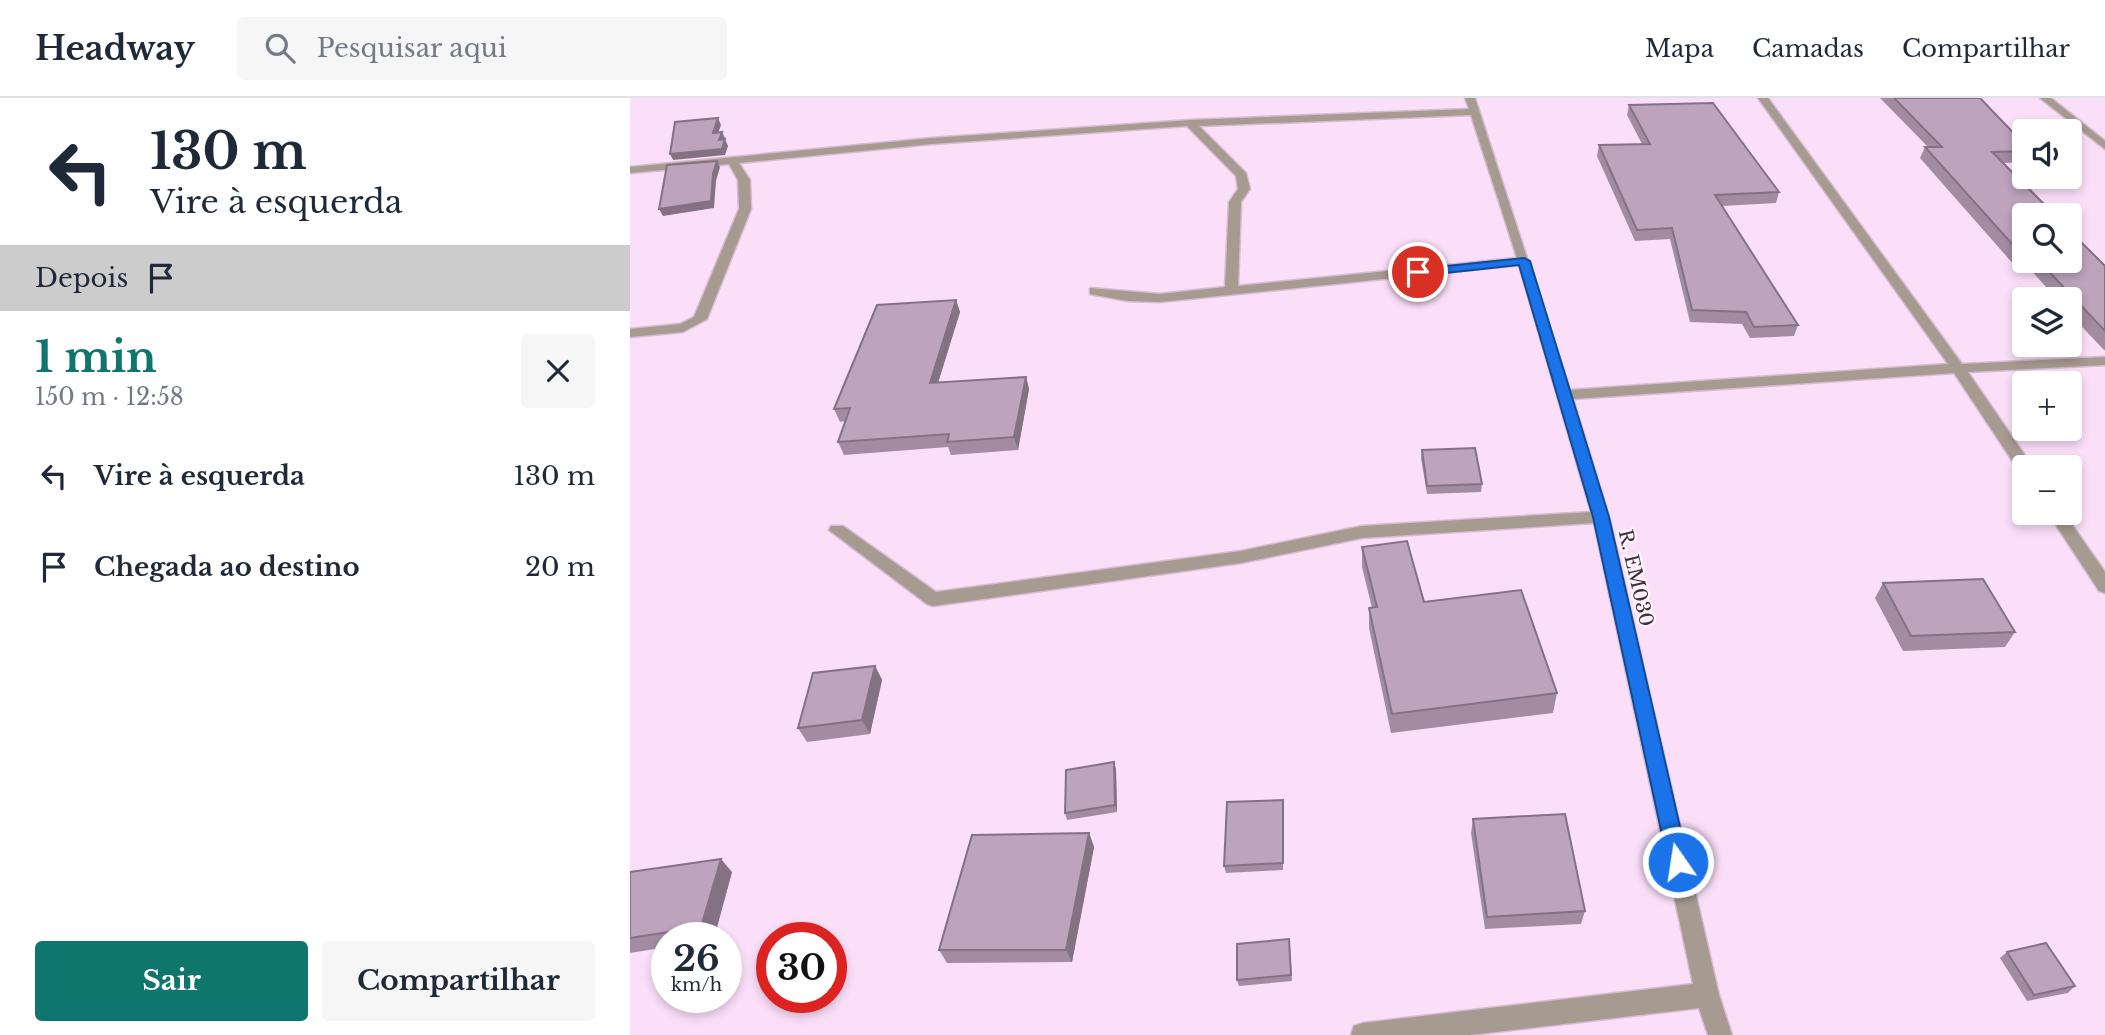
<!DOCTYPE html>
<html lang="pt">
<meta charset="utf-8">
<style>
body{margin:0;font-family:"Libre Baskerville",serif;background:#f6f6f7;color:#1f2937;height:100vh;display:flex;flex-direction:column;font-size:26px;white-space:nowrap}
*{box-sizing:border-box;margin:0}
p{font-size:23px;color:#747a83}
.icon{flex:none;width:38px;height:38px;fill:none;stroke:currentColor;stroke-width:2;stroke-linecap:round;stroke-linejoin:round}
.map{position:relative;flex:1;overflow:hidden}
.side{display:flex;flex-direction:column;background:#fff;width:630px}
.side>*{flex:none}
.guide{background:#fff;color:#1f2937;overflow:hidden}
.fabs{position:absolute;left:1382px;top:21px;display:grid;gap:14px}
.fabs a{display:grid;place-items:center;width:70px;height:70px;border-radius:7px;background:#fff;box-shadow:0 4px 10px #0003;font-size:35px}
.speed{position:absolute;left:21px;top:824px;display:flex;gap:14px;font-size:35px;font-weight:700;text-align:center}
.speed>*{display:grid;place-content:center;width:91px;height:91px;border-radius:50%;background:#fff;box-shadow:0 4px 10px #0003;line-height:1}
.speed small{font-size:18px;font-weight:400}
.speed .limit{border:10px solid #d22;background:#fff;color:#111}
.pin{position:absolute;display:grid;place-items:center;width:60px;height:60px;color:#fff;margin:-30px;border:4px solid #fff;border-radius:50%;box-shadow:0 2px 7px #0007}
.me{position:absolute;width:77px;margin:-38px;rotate:347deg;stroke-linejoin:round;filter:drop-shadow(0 0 5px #0008)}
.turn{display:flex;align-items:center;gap:24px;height:147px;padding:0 35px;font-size:32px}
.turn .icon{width:91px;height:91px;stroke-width:2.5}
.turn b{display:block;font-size:49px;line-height:60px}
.then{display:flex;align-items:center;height:66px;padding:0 35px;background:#0003;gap:14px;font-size:26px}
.round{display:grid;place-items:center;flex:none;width:74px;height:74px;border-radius:7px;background:#f6f6f7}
.overview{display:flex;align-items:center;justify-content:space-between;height:119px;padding:0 35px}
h1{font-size:42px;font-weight:800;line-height:52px;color:#0f766e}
.button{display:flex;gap:14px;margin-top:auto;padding:14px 35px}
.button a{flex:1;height:80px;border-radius:7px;background:#0f766e;color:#fff;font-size:28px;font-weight:800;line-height:80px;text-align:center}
.button a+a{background:#f6f6f7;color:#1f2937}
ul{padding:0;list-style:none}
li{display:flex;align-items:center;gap:21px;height:91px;padding:0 35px}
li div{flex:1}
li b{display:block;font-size:26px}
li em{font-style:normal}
header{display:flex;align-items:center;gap:42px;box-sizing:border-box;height:98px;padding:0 35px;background:#fff;border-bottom:2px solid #e0e1e3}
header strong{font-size:33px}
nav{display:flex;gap:38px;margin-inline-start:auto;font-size:24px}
.search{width:490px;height:63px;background:#f6f6f7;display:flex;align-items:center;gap:18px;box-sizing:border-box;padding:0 24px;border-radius:7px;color:#747a83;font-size:26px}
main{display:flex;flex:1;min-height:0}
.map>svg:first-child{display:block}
</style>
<header>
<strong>Headway</strong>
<div class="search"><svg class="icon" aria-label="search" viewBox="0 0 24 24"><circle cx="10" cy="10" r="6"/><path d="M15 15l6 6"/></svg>Pesquisar aqui</div>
<nav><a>Mapa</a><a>Camadas</a><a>Compartilhar</a></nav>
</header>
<main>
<section class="side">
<div class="guide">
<div class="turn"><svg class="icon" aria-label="left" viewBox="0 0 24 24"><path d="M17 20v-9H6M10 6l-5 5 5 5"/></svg><div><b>130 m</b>Vire à esquerda</div></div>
<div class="then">Depois<svg class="icon" aria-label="arrive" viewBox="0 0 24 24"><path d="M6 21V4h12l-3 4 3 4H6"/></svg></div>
</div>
<div class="overview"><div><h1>1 min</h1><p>150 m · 12:58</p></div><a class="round"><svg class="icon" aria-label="close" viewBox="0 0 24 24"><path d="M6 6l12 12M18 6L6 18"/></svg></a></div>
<ul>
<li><svg class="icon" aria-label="left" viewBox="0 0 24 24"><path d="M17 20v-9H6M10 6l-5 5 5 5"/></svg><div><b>Vire à esquerda</b></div><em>130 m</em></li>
<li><svg class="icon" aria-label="arrive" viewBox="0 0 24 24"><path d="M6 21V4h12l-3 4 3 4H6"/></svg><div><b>Chegada ao destino</b></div><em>20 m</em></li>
</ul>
<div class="button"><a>Sair</a><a>Compartilhar</a></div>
</section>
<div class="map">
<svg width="1475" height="937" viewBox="0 0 1475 937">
<rect width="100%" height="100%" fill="#fbdff9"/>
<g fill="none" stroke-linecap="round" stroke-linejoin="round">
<defs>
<g id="minor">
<path d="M835 0H845L940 292 1318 266 1128 0H1138L1332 266 1475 259V267L1338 274 1403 369H1395V374L1389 373 1324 275 943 301 979 419 1089 897 1102 937H1078L1069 910 840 937H721L724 928 733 925 1063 886 964 425 732 440 611 465 303 508 297 506 199 432 201 428H213L306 494 611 453 732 428 961 414 889 167 530 204 498 203 465 197 460 196V190L530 196 595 189 599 104 608 91 606 78 557 28 302 46 109 65 120 82 121 111 77 221 53 234 0 239V231L50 226 64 219 109 111 108 82 99 66 0 75V69L302 40 560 22 839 11ZM841 17 887 160 608 188 611 104 620 91 616 75 569 28Z"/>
<path d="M1410 0H1421L1475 43V51Z"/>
<path d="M1418 415H1434L1475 474V495L1469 493Z"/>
</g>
</defs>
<use href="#minor" stroke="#d5bcd3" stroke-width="3"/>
<use href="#minor" fill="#a79a90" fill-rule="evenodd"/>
</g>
<g fill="#a38ca2">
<path d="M1250 0H1350L1395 47V64L1373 65 1395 117V163H1440L1475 168V252H1474L1440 216V201H1427L1396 167 1385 168 1290 60 1295 49H1298Z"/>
<path d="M999 7 1149 94 1146 105 1092 108 1168 227 1164 238 1120 240 1112 226 1060 224 1040 141 1005 143 967 58 969 47 1012 46 997 17Z"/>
<path d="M326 202 330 214 308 284 396 279 399 291 388 352 321 357 318 349 214 357 208 344 215 323 210 324 204 311Z"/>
<path d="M792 352 852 386 851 394 797 396 791 360Z"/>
<path d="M732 449 794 504 927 595 923 615 761 635 739 530V510H742L732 469Z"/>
<path d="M1253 485 1385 534 1375 549 1273 553 1245 500Z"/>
<path d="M245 568 252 582 240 636 177 644 168 630Z"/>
<path d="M484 664 486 672 487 714 437 722 435 715Z"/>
<path d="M653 702V772L596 775 594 768Z"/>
<path d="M843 721 955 813 951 826 855 831 841 735Z"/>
<path d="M459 735 464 749 442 864 317 865 309 852Z"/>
<path d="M0 774H102L84 840H37V849L0 855Z"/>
<path d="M660 847 662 883 609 888 607 882Z"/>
<path d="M1377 854 1445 888 1438 895 1397 903 1370 860Z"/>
</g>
<g fill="#847284">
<path d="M88 20 91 27 86 41 83 35Z"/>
<path d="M92 34 95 40 92 48 89 42Z"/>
<path d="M95 41 98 48 95 57 43 62 40 56Z"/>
<path d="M87 63 90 69 86 83 84 110 33 118 29 111Z"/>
<path d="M326 202 330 214 304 298 300 285Z"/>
<path d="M396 279 399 291 388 352 384 339Z"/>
<path d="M245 568 252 582 240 636 232 622Z"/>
<path d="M484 664 486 672 487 714 485 707Z"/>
<path d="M459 735 464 749 442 864 436 852Z"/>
<path d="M91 761 102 774 84 840H82L71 829Z"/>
</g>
<g fill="#bda3bc" stroke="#847284" stroke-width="2">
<path d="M1264 0H1350L1395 47V53L1362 54 1425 117H1395V156H1391L1295 49H1312Z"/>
<path d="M1083 5 1149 94 1085 97 1168 227 1124 229 1116 214 1062 212 1042 130 1007 132 969 47 1020 46 999 7Z"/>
<path d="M88 20 83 35 92 34 89 42 95 41 92 51 40 56 45 24Z"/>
<path d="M87 63 83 76 81 103 29 111 37 67Z"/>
<path d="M1440 133 1475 168V233L1409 163H1440Z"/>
<path d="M326 202 300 285 396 279 384 339 317 344 319 336 208 344 220 310 204 311 247 207Z"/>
<path d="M845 350 852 386 797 388 792 352Z"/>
<path d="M777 443 794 504 891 492 927 595 762 616 739 510 747 509 732 449Z"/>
<path d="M1353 481 1385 534 1281 538 1253 485Z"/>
<path d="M245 568 232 622 168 630 183 575Z"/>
<path d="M484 664 485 707 435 715 436 672Z"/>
<path d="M653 702V765L594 768 597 704Z"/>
<path d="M935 716 955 813 857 819 843 721Z"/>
<path d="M459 735 436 852H309L342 737Z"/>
<path d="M91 761 71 829 0 840V774Z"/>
<path d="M659 841 661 877 607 882V846Z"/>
<path d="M1416 845 1445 888 1404 897 1377 854Z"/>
</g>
<path fill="#1a73e8" stroke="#114b97" stroke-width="2" d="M894 160 900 163 979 419 1058 764 1055 771 1048 774 1041 771 1038 764 963 419 889 167 788 178 782 174 788 171Z"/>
<g text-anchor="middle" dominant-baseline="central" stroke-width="5" stroke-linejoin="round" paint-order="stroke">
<g font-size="19" fill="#3c313b" stroke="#fef3fd">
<text transform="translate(1006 480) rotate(77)">R. EM030</text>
</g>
</g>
</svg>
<div class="fabs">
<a><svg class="icon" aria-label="sound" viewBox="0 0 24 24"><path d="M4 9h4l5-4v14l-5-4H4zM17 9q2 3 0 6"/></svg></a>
<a><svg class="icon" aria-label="search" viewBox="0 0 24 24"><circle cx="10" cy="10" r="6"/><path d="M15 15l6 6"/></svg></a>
<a><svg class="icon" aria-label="layers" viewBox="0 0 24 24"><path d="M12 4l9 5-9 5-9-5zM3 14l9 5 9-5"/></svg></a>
<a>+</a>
<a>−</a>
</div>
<div class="speed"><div>26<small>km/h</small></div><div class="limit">30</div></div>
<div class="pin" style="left:788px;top:174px;background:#d93025"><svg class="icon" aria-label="arrive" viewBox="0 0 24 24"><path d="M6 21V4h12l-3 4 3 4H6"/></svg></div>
<svg class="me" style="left:1048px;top:764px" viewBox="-20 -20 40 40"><circle r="17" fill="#1a73e8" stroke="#fff" stroke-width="3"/><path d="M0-11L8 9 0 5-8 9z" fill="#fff"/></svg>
</div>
</main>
